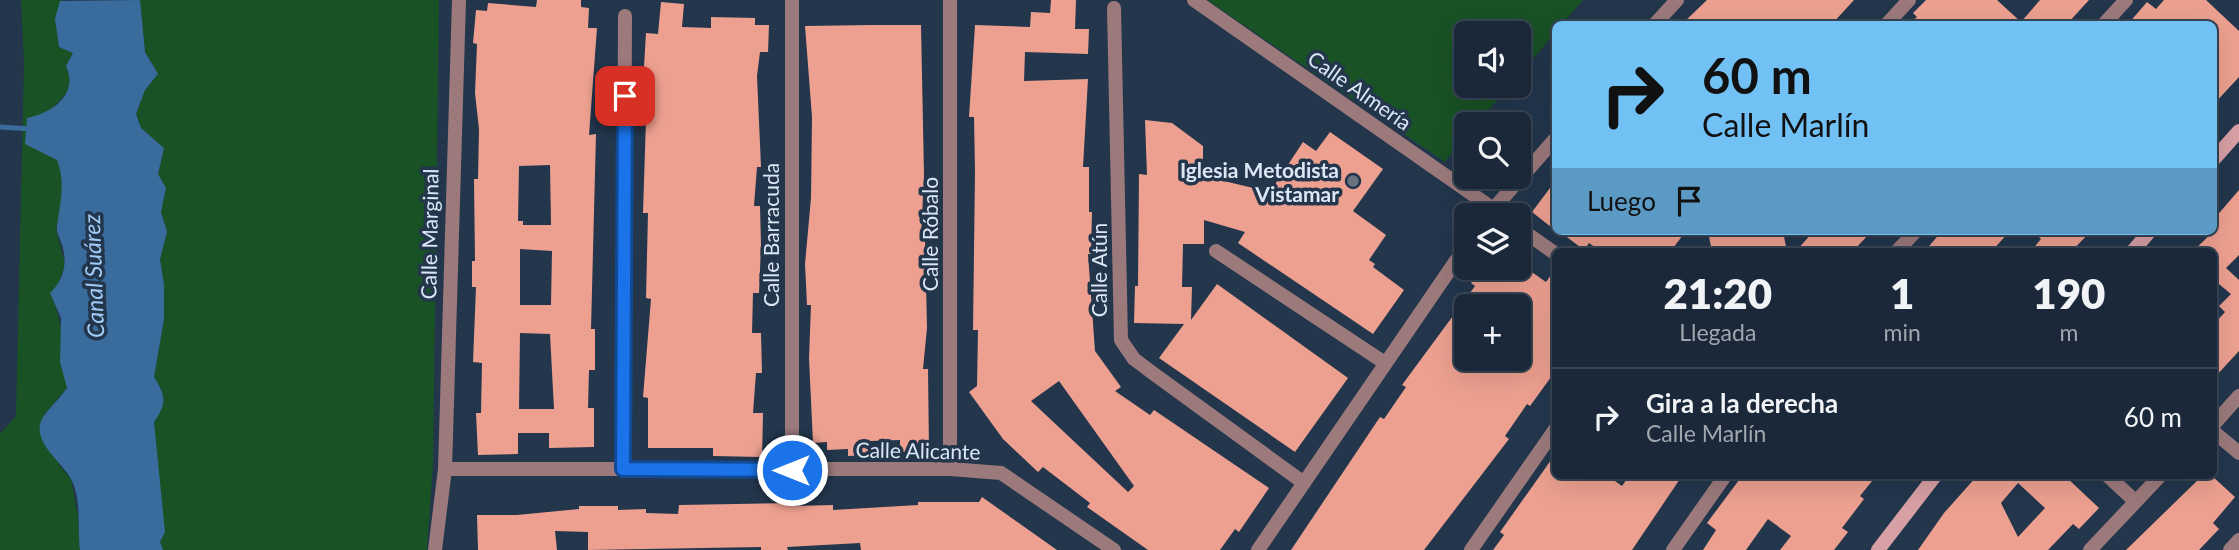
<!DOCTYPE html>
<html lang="es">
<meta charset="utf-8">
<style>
body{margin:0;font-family:Lato,sans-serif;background:#273444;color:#f1f3f6;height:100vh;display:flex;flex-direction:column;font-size:26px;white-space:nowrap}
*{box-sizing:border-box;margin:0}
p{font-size:23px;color:#9fa6ae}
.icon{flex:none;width:38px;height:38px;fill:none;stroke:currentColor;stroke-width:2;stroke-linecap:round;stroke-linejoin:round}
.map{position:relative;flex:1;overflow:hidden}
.sheet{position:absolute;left:1552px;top:248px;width:665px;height:231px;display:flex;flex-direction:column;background:#1a2839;border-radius:10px;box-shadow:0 7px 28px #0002,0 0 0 2px #384453}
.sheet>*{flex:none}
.guide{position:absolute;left:1552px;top:21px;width:665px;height:214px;border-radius:10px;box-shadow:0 7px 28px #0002,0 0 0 2px #384453;background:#71c1f5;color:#111;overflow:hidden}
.buttons{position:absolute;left:1454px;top:21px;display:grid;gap:14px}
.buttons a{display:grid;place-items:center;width:77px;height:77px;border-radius:10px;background:#1a2839;box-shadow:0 7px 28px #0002,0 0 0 2px #384453;font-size:35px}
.pin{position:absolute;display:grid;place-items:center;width:60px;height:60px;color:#fff;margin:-30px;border-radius:14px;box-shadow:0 4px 10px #0006}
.me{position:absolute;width:77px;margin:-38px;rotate:270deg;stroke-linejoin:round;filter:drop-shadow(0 0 5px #0008)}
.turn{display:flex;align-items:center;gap:24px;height:147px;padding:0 35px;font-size:32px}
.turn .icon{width:91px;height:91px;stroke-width:2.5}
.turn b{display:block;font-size:49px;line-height:60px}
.then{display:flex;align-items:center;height:66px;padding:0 35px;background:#0003;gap:14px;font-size:26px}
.eta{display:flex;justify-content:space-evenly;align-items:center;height:119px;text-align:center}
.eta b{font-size:42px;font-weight:800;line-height:49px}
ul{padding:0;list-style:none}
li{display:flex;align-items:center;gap:21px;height:98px;padding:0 35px;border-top:2px solid #384453}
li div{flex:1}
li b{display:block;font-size:26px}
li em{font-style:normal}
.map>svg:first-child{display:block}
</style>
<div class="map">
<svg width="2239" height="550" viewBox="0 0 2239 550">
<rect width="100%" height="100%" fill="#23364c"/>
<g fill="#185225">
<path d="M21 0H62L55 19 59 47 73 53 66 66C77 92 61 98 46 114L62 171V210L56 229 65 264 53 301C66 329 60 358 67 388L44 415 59 465 71 479 78 516 80 550H0V434L16 416 24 64Z"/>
<path d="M140 0H439L433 465 427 550H163L161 547 154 421C167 403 166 396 154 377L164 319V285L160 259 167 232 161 212 166 189 158 174 164 148 141 128 136 114 145 90 158 74 145 52Z"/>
<path d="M1207 0H1583L1562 24H1556V32L1519 75V33H1466V86H1510L1476 124H1466V136L1445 162Z"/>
</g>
<path fill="#396c9d" d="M140 0 145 52 158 74 145 90 136 114 141 128 164 148 158 174 166 188 161 212 167 232 160 259 164 285V319L154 377C166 396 167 403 154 422L165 532 160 542 163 550H80C77 528 82 499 71 479 61 460 25 438 46 413 53 404 60 398 67 388L60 362 61 318 50 293C65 279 68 260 61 242 59 236 56 232 57 226 60 204 66 182 57 160L25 144 27 118C52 113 79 95 66 66L73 53 59 47 55 19 60 1Z"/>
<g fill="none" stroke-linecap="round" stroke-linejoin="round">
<path stroke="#396c9d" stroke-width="5" d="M0 127 32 129"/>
</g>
<g fill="#eda090" fill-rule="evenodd">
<path d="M537 0H581V7L589 8 588 28H597L589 135 596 134 591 329H595V370H589L588 408H594V447L549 448V433H518V454L478 455 476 413H481L482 363 473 362 476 287H472V261H475L474 179H478L479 129 475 93 477 44 473 43 476 10 487 11 488 3 536 7ZM550 165 551 225H523V221H518L519 166ZM520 249 552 251 551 305H520ZM520 333 550 334 554 409H519Z"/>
<path d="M1051 0H1076L1075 29H1089L1088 54 1025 52 1024 81 1088 79 1083 167H1089V212H1092L1091 254H1088L1095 351 1121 387 1115 391 1150 415 1154 410 1269 488 1239 532 1235 529 1220 550H1148L1087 507 1090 503 1043 467 1038 472 1003 439 969 392 977 386 978 330H973L975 172 974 117H969L975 25 1030 27 1031 12 1050 13ZM1059 381 1134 486 1128 492 1031 401Z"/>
<path d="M1707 0H1854L1832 24H1682Z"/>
<path d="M1926 0H1997L2021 22 2040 0H2089L2067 24H1909L1917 17 1913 13Z"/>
<path d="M2164 0H2206L2239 31V77L2214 104V24H2128L2147 2 2156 9Z"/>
<path d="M661 2 684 4 682 27 711 28V17L755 18V25H769L768 52H760L757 76 761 167H757L754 206H760L761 245 759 293H753L752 333H761L762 373H756L753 413H763L762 457 713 456V448H648V398L643 397 651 299 646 298 648 213H643L646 119H642V100L646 33 658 34Z"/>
<path d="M872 25H921L924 175 921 238H925L927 328 923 369H928L929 452H900V440L870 441V455L848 456V449L827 450V442L813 443 809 358 811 305H807L805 264 811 198 812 117 805 26Z"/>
<path d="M1145 120 1172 123 1203 146V176L1270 192 1303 142 1316 151 1330 132 1383 169 1353 211 1386 235 1369 260 1375 264 1373 267 1404 290 1373 334 1238 243 1245 232 1204 220V244H1183L1182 287H1192L1191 320 1217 284 1348 378 1295 452 1159 358 1184 324 1134 323 1135 286H1138L1139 174 1147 175Z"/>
<path d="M1556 180V231L1532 212Z"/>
<path d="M2239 190V255L2226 268 2239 280V351L2214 378V324L2225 312 2219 306 2231 294 2214 280V252H2192L2214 231V219Z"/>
<path d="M1559 231H1686L1670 252H1602L1589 243 1584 250Z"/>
<path d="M1708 231H1783L1787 252H1712Z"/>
<path d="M1814 231H1872L1852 252H1795Z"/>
<path d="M1942 231H2010L1991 252H1924Z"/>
<path d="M2033 231H2091L2071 252H2030L2041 239Z"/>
<path d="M1482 268H1526L1546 282 1556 268V370L1546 384 1530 406 1527 404 1505 436 1509 439 1424 550H1291L1380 417 1384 419 1406 387 1402 385 1475 286 1471 283ZM1466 306H1519V359H1466Z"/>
<path d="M1556 453V476H1608L1622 486 1629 476H1682L1632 550H1493L1504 535 1500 532Z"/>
<path d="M1742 476H1876L1860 496 1864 499 1842 528 1848 532 1834 550H1780L1791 536 1768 519 1746 550H1703L1716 530 1707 523Z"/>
<path d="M1977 476H2065L2099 508 2079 529 2073 524 2048 550H1918L1944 513ZM2018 483 2045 508 2018 537 2001 503Z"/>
<path d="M2202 476H2212L2235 497 2213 523 2219 529 2199 550H2126Z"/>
<path d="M982 497 1057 550H861L860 543 787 547 788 550H761V547L588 550V532L555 531 557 550H478L477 515H517L579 509V506H618V510L646 509V513L678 514 679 505 794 503V506L833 505V510L918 505V502H979Z"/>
</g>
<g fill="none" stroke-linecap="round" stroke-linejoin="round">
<g stroke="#9c7a7c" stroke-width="14">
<path d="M950 0V469"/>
<path d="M1194 0 1502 215"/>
<path d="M1114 8 1121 340 1134 359 1154 374 1304 483"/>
<path d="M1655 24 1677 0"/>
<path d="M1887 24 1909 0"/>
<path d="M2104 24 2126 0"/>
<path d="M1488 215 1556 138"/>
<path d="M1519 228 1556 254"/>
<path d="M1216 251 1385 363"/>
<path d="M1896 252 1916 231"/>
<path d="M2214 424 2239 396"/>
<path d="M2214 432 2239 453"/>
<path d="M445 469H950L1001 473 1114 550"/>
<path d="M623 469 625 16"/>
<path d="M792 470V0"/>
<path d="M2108 476 2135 501"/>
<path d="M435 550 445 469 459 0"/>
<path d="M1258 550 1466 246"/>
<path d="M1471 550 1556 428"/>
<path d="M1673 550 1725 476"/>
<path d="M2090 550 2160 476"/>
<path d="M2230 550 2239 540"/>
</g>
<g stroke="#d7a0a5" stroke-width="14">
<path d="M2214 159 2239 131"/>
<path d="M2132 252 2150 231"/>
<path d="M1878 550 1935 476"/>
</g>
</g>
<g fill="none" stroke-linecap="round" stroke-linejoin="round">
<defs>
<path id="route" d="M625 96 623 469 792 470"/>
</defs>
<use href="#route" stroke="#114b97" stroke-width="18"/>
<use href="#route" stroke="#1a73e8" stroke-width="12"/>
</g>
<circle fill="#6b7280" stroke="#23364c" stroke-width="2.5" cx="1353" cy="181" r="7"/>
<g text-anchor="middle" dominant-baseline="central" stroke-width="7" stroke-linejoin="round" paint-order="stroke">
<g font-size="21" fill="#dbe7f5" stroke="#23364c">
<text transform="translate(1360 90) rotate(35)">Calle Almería</text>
<text transform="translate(429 234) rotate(-89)">Calle Marginal</text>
<text transform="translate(929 234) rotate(-90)">Calle Róbalo</text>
<text transform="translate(770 235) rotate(-90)">Calle Barracuda</text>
<text transform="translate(1098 270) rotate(-90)">Calle Atún</text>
<text transform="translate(918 450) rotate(1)">Calle Alicante</text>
</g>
<g font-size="21" font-weight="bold" fill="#dbe7f5" stroke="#23364c" text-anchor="end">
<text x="1339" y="169">Iglesia Metodista<tspan x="1339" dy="24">Vistamar</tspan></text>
</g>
<g font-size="23" font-style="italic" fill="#a2ccf8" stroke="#23364c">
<text transform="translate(93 276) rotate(-92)">Canal Suárez</text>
</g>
</g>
</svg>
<div class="buttons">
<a><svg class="icon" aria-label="sound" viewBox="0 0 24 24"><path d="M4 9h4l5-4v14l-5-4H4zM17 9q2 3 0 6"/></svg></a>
<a><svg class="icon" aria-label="search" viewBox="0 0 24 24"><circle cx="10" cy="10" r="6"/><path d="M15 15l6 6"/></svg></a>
<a><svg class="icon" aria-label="layers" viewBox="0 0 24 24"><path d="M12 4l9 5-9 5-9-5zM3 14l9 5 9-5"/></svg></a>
<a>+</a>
</div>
<div class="pin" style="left:625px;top:96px;background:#d93025"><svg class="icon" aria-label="arrive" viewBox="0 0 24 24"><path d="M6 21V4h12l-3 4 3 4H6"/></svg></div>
<svg class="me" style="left:792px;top:470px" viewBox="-20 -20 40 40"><circle r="17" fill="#1a73e8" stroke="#fff" stroke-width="3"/><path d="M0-11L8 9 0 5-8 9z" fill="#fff"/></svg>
<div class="guide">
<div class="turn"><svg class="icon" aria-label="right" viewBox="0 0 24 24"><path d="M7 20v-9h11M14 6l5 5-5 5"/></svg><div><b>60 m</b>Calle Marlín</div></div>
<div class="then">Luego<svg class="icon" aria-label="arrive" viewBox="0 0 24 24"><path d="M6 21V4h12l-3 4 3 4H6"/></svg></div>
</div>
<section class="sheet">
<div class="eta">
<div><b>21:20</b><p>Llegada</p></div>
<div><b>1</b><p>min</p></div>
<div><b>190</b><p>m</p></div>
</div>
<ul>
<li><svg class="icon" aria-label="right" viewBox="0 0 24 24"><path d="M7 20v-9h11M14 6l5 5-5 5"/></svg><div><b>Gira a la derecha</b><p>Calle Marlín</p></div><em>60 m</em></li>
</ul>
</section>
</div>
